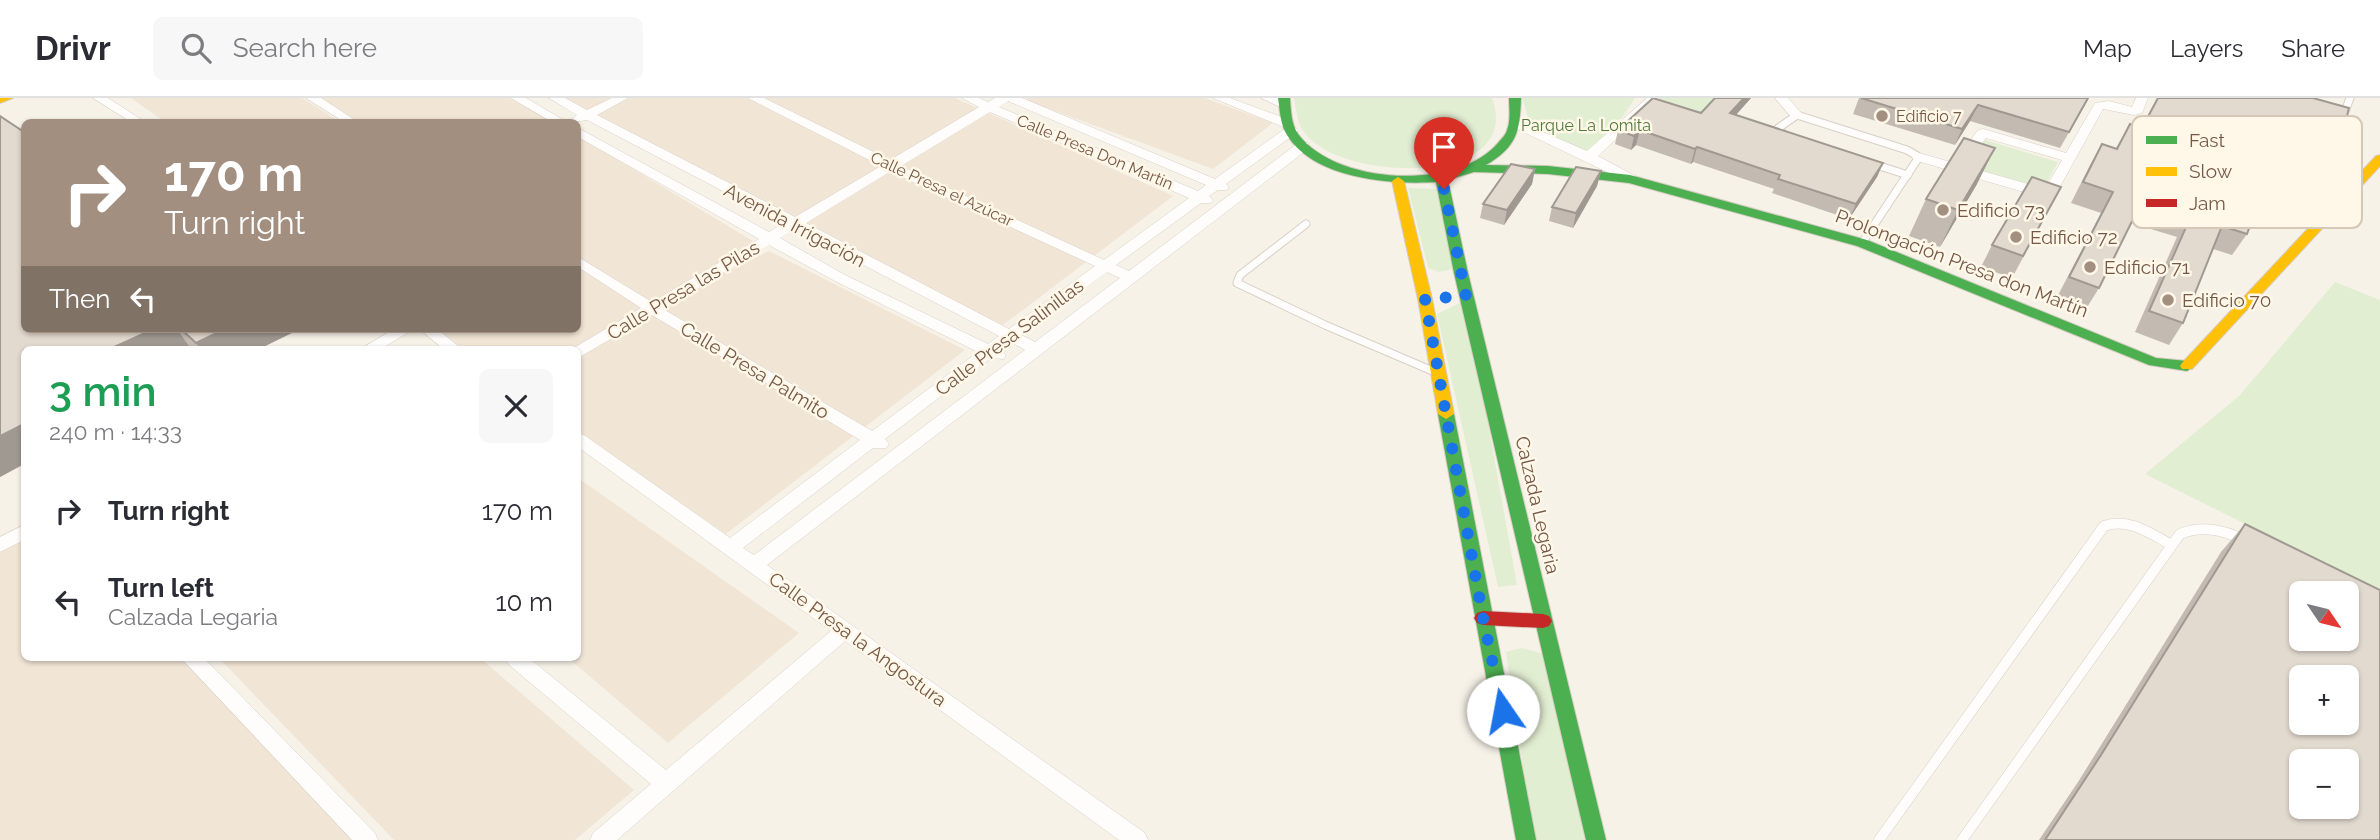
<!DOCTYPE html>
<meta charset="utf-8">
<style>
body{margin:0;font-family:Raleway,sans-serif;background:#f7f7f7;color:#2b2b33;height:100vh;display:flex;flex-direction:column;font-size:26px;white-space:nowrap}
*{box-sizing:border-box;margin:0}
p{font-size:23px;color:#7c7c81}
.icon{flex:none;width:38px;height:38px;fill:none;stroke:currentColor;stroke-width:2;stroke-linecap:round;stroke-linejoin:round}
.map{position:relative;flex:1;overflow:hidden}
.side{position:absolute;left:21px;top:248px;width:560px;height:315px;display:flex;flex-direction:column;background:#fff;border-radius:10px;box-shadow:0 2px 5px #0004}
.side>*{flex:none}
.top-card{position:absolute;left:21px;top:21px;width:560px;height:214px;border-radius:10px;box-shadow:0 2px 5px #0004;background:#a28f80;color:#fff;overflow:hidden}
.needle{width:46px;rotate:125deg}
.tools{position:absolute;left:2289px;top:483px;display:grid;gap:14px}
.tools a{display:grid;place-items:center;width:70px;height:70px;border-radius:10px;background:#fff;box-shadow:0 2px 5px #0004;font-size:35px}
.pin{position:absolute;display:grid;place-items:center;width:60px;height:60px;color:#fff;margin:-72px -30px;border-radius:50% 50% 50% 0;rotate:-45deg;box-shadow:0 0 7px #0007}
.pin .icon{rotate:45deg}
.me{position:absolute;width:77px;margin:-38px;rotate:348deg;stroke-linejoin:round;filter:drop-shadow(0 0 5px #0008)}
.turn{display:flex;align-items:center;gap:24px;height:147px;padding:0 28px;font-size:32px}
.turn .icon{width:91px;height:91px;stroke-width:2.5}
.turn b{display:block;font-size:49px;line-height:60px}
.then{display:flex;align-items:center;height:66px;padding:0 28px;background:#0003;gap:14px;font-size:26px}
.round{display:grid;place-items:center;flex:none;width:74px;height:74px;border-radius:10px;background:#f7f7f7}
.head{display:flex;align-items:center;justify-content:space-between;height:119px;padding:0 28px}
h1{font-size:42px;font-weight:600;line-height:52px;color:#1e9e55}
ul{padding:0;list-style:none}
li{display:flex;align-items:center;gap:21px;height:91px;padding:0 28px}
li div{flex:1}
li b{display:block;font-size:26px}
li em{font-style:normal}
header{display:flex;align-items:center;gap:42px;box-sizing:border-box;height:98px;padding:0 35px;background:#fff;border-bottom:2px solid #e1e1e2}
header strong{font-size:33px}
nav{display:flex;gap:38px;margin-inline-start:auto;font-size:24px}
.search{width:490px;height:63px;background:#f7f7f7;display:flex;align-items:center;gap:18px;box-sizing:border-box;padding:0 24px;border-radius:10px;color:#7c7c81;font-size:26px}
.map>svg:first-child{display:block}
</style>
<header>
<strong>Drivr</strong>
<div class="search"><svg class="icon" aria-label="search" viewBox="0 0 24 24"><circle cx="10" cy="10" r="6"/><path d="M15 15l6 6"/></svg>Search here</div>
<nav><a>Map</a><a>Layers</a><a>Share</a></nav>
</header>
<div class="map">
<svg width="2380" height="742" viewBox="0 0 2380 742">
<rect width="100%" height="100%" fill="#f7f2e8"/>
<g fill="#f1e5d5">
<path d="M131 0H302L340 24H165Z"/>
<path d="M318 0H508L554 24H358Z"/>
<path d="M561 0H955L1173 98 1003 227 793 126Z"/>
<path d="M1028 0H1205L1273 25 1213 71 1025 2Z"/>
<path d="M578 38 753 143 662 205 769 153 965 252 726 436 578 334V252H461L432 231H578Z"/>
<path d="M578 380 799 535 668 645 568 560H578Z"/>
<path d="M24 435V560H191L359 742H0V448Z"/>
<path d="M219 560H480L634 692 575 742H394Z"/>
</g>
<g fill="#e2eed2">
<path d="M1294 0H1492C1526 91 1333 85 1302 31 1297 23 1296 10 1294 0Z"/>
<path d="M1522 0H1635L1594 62 1529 23Z"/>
<path d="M1660 0H1720L1696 25 1650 10Z"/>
<path d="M1982 41 2058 64 2043 92 1965 68Z"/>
<path d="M1408 90 1439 91 1457 170 1439 174 1428 170Z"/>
<path d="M2335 184 2380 202V493L2145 376 2240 297Z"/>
<path d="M1466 202 1517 487 1498 489 1437 216Z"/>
<path d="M1522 550 1547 557 1585 742H1534L1506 554Z"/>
</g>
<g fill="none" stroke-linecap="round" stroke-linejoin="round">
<defs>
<g id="lane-far1">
<path d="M2344 16 2350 0"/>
<path d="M1784 36 1777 31 1797 17 1907 52 1919 59 1862 145"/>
<path d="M1870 65 1908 77"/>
<path d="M1306 126 1240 177 1237 185 1325 227 1435 274"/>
</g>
<g id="lane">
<path d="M1879 742 2104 428C2128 419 2151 436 2172 447"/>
<path d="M1962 742 2180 436C2202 427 2222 432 2243 441"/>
</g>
<g id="street">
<path d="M93 0H108L145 24H131Z"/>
<path d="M306 0H321L358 24H344Z"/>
<path d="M511 0H526L567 24H552Z"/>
<path d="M549 0H565L587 12 612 0H628L597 17 795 119 881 68 748 0H764L890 62 979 9 962 0H979L988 4 995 0H1022L1215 81 1286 30 1213 0H1230L1292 23V28L1298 32 1296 35 1226 86 1229 89 1227 92H1218L1209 98 1213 102 1211 105H1201L1116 167 1129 173 1298 45H1308V51L767 467 1145 735 1148 742H1119L845 543 617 742H590L593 735 651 686 508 566 505 560H529L666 672 831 533 578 349V335L584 337 730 440 860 342 652 217 578 260V252L572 251 641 210 578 169V159L652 204 759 141 578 39V30L769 134 784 125 587 22 573 24 572 21 577 17ZM1008 3 1206 87 1198 93 999 9ZM990 14 1189 100 1104 162 901 68ZM891 73 900 78 1095 168 1009 231 806 125ZM795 131 999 238 988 246 845 177 780 140ZM769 147 835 183 978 254 872 333 663 211ZM1107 174 1120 180 1035 244 1021 237ZM1011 244 1025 252 754 457 743 450 873 350H886L889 346 885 341 991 260 1004 261 1006 257 1001 252Z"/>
<path d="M1261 0H1278L1291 7 1285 11Z"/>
<path d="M1647 0H1660L1598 58 1635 78 1637 81 1630 85 1509 27 1510 24H1520L1587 53Z"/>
<path d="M1775 0H1788L1803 17 1802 20H1792Z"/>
<path d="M2136 0H2148L2142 15 2134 17 2103 11 2057 94 2051 99H2041L1914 62 1912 59 1919 55 2045 91 2062 62 1986 40 1968 65H1958L1956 62 1978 32 1983 31 2066 55 2095 5 2109 3 2132 9Z"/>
<path d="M394 231H414L379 252H359Z"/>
<path d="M419 231H437L463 252H445Z"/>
<path d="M24 427V442L0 454V439Z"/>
<path d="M181 560H204L375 735 378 742H352Z"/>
</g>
<g id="fast">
<path d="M1278 0H1290C1291 12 1291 26 1298 36 1336 87 1457 93 1498 45 1501 41 1506 37 1507 32 1511 22 1509 10 1509 0H1521C1520 33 1517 49 1486 67L1548 68 1630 77 1867 142 2156 260 2187 263 2194 268 2187 273 2149 267 1857 148 1629 85 1548 76 1474 74 1448 82 1468 175 1606 742H1586L1454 175 1436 84C1391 87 1314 81 1287 37 1280 26 1280 12 1278 0Z"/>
<path d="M1446 311 1454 316 1536 742H1516L1438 316Z"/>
</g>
<g id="slow">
<path d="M0 0H13L0 5Z"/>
<path d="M2380 57V68L2192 271H2182L2180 268 2182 265 2376 58Z"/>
<path d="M1398 79 1404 83 1432 201 1454 316 1446 321 1438 316 1418 201 1392 83Z"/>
</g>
<path id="jam" d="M1483 513 1543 516 1549 518 1552 523 1549 528 1543 530 1483 527 1477 525 1474 520 1477 515Z"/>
</defs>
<use href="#lane-far1" stroke="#d8cfc6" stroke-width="9"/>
<use href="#lane" stroke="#d8cfc6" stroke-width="11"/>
<use href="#street" stroke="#d8cfc6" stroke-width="1"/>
<use href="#fast" stroke="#d7cdc4" stroke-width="2"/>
<use href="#slow" stroke="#d7cdc4" stroke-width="2"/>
<use href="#jam" stroke="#d7cdc4" stroke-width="2"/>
<use href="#lane-far1" stroke="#fefdfc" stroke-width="7"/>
<use href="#lane" stroke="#fefdfc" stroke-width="10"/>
<use href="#street" fill="#fefdfc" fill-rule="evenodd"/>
<use href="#fast" fill="#4caf50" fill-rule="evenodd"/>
<use href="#slow" fill="#ffc107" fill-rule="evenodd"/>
<use href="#jam" fill="#c62828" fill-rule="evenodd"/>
</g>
<g fill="#c3bbb2">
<path d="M1715 0H1751L1736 17 1883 65 1877 79 1849 121 1772 95 1774 91 1693 64 1691 66 1636 47 1631 52 1615 46 1618 32 1701 15Z"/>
<path d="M1859 0H2089L2060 50 1970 23 1955 47 1853 16Z"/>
<path d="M2157 0H2313L2340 45 2326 66 2317 64 2302 87 2294 85 2279 108 2272 106 2270 110 2256 131 2249 129 2247 136 2232 157 2213 151 2183 225 2169 247 2135 234 2177 139 2131 125 2099 190 2086 211 2056 201 2101 115 2071 105 2090 67 2102 46 2116 50 2130 26 2141 30Z"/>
<path d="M1535 71 1532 86 1504 127 1480 120 1483 106Z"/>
<path d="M1601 73 1597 88 1573 130 1549 123 1552 109Z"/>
<path d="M1977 86 1940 149 1909 138 1926 101Z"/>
<path d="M2061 89 2012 180 1981 169 1992 147Z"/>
<path d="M24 231H300L257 252H192L191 251 188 252H24V366L0 379Z"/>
<path d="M2245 426 2380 742H2039L2078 684 2221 454Z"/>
</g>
<g fill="#9f9991">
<path d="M1744 0H1751L1725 29 1730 15Z"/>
<path d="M1978 7 1970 23 1955 47 1962 31Z"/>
<path d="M1640 32 1636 47 1631 52 1634 38Z"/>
<path d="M1697 49 1693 64 1691 66 1695 51Z"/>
<path d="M1995 50 1977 86 1940 149 1958 112Z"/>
<path d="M1883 65 1877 79 1849 121 1856 106Z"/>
<path d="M1535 71 1532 86 1504 127 1507 112Z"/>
<path d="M1601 73 1597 88 1573 130 1576 115Z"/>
<path d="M154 231H177L191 251 188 252H116L114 249Z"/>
<path d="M225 231H300L257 252H201L196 245Z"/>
<path d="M24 326V366L0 379V338Z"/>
</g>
<g fill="#e3dacf" stroke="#9f9991" stroke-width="2" fill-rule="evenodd">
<path d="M1653 0 1701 15 1715 0H1744L1730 15 1883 65 1856 106 1778 81 1780 77 1697 49 1695 51 1640 32 1634 38 1618 32Z"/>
<path d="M1861 0H2088L2069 34 1978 7 1962 31Z"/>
<path d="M2158 0H2313L2349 10 2340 45 2325 41 2316 66 2301 62 2293 87 2279 83 2270 110 2258 106 2247 136 2222 128 2183 225 2149 213 2191 118 2142 103 2099 190 2069 179 2113 94 2083 84 2102 46 2117 51 2130 26 2142 30Z"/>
<path d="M0 18 24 34V231H154L114 249 117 252H24V326L0 338Z"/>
<path d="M1964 40 1995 50 1958 112 1926 101Z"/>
<path d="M1511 66 1535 71 1507 112 1483 106Z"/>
<path d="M1576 69 1601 73 1576 115 1552 109Z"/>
<path d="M2032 79 2061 89 2023 158 1992 147Z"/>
<path d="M181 231H225L196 245Z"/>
<path d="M2245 426 2380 492V742H2045L2101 657ZM2301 495H2347V541H2301ZM2301 579H2347V625H2301ZM2301 663H2347V709H2301Z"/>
</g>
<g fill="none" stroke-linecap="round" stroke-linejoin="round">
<path stroke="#1a73e8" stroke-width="12" stroke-dasharray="0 21.6" d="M1444 91 1466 198 1425 201 1483 520 1503 613"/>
</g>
<g fill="#a28f80" stroke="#fff7e8" stroke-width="2.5">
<circle cx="1882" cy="18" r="7"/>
<circle cx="1943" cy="112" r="7"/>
<circle cx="2016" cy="139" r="7"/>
<circle cx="2090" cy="169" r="7"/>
<circle cx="2168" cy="202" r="7"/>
</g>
<g text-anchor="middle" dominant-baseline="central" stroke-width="5" stroke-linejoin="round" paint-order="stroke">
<g font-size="16" fill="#755948" stroke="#fff7e8" text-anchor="start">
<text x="1896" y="18">Edificio 7</text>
</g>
<g font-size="16" fill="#507b3f" stroke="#fff7e8">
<text x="1586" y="27">Parque La Lomita</text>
</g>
<g font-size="16" fill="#755948" stroke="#fff7e8">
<text transform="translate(1095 54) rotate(23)">Calle Presa Don Martin</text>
<text transform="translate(942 91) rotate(25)">Calle Presa el Azúcar</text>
</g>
<g font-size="19" fill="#755948" stroke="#fff7e8" text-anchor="start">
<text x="1957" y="112">Edificio 73</text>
<text x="2030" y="139">Edificio 72</text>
<text x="2104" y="169">Edificio 71</text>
<text x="2182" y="202">Edificio 70</text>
</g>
<g font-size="19" fill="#755948" stroke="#fff7e8">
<text transform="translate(795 127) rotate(28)">Avenida Irrigación</text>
<text transform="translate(1962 165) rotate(21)">Prolongación Presa don Martín</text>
<text transform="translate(683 192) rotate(-31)">Calle Presa las Pilas</text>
<text transform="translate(1009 239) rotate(-37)">Calle Presa Salinillas</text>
<text transform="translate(755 272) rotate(31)">Calle Presa Palmito</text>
<text transform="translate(1538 407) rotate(77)">Calzada Legaria</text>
<text transform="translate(858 541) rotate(36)">Calle Presa la Angostura</text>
</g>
</g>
<rect x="2132" y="18" width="230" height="112" rx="10" fill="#fff7e8" stroke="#d6c8b8" stroke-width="2"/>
<rect x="2146" y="38" width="31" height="8" fill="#4caf50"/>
<rect x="2146" y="69" width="31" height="9" fill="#ffc107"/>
<rect x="2146" y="101" width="31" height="8" fill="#c62828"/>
<g font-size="19" fill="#755948">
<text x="2189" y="49">Fast</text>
<text x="2189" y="80">Slow</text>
<text x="2189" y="112">Jam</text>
</g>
</svg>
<div class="tools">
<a><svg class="needle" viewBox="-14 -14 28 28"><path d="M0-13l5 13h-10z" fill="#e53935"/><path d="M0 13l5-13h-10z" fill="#7c7c81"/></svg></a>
<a>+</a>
<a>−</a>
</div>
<div class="pin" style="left:1444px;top:91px;background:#d93025"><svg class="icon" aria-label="arrive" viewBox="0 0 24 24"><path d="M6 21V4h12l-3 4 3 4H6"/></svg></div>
<svg class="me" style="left:1503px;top:613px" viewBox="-20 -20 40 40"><circle r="19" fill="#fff"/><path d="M0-13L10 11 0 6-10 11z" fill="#1a73e8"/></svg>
<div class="top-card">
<div class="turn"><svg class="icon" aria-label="right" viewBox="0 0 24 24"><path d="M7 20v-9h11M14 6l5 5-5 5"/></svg><div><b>170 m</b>Turn right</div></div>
<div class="then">Then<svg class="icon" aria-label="left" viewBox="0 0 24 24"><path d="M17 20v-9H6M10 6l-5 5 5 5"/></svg></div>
</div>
<section class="side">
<div class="head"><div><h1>3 min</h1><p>240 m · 14:33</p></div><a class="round"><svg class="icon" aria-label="close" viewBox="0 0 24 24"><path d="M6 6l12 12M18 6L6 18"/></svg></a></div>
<ul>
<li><svg class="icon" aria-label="right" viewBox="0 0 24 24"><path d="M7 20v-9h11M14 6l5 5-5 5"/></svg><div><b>Turn right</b></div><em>170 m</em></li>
<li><svg class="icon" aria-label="left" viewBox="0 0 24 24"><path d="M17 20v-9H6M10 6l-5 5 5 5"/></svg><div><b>Turn left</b><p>Calzada Legaria</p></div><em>10 m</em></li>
</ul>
</section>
</div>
